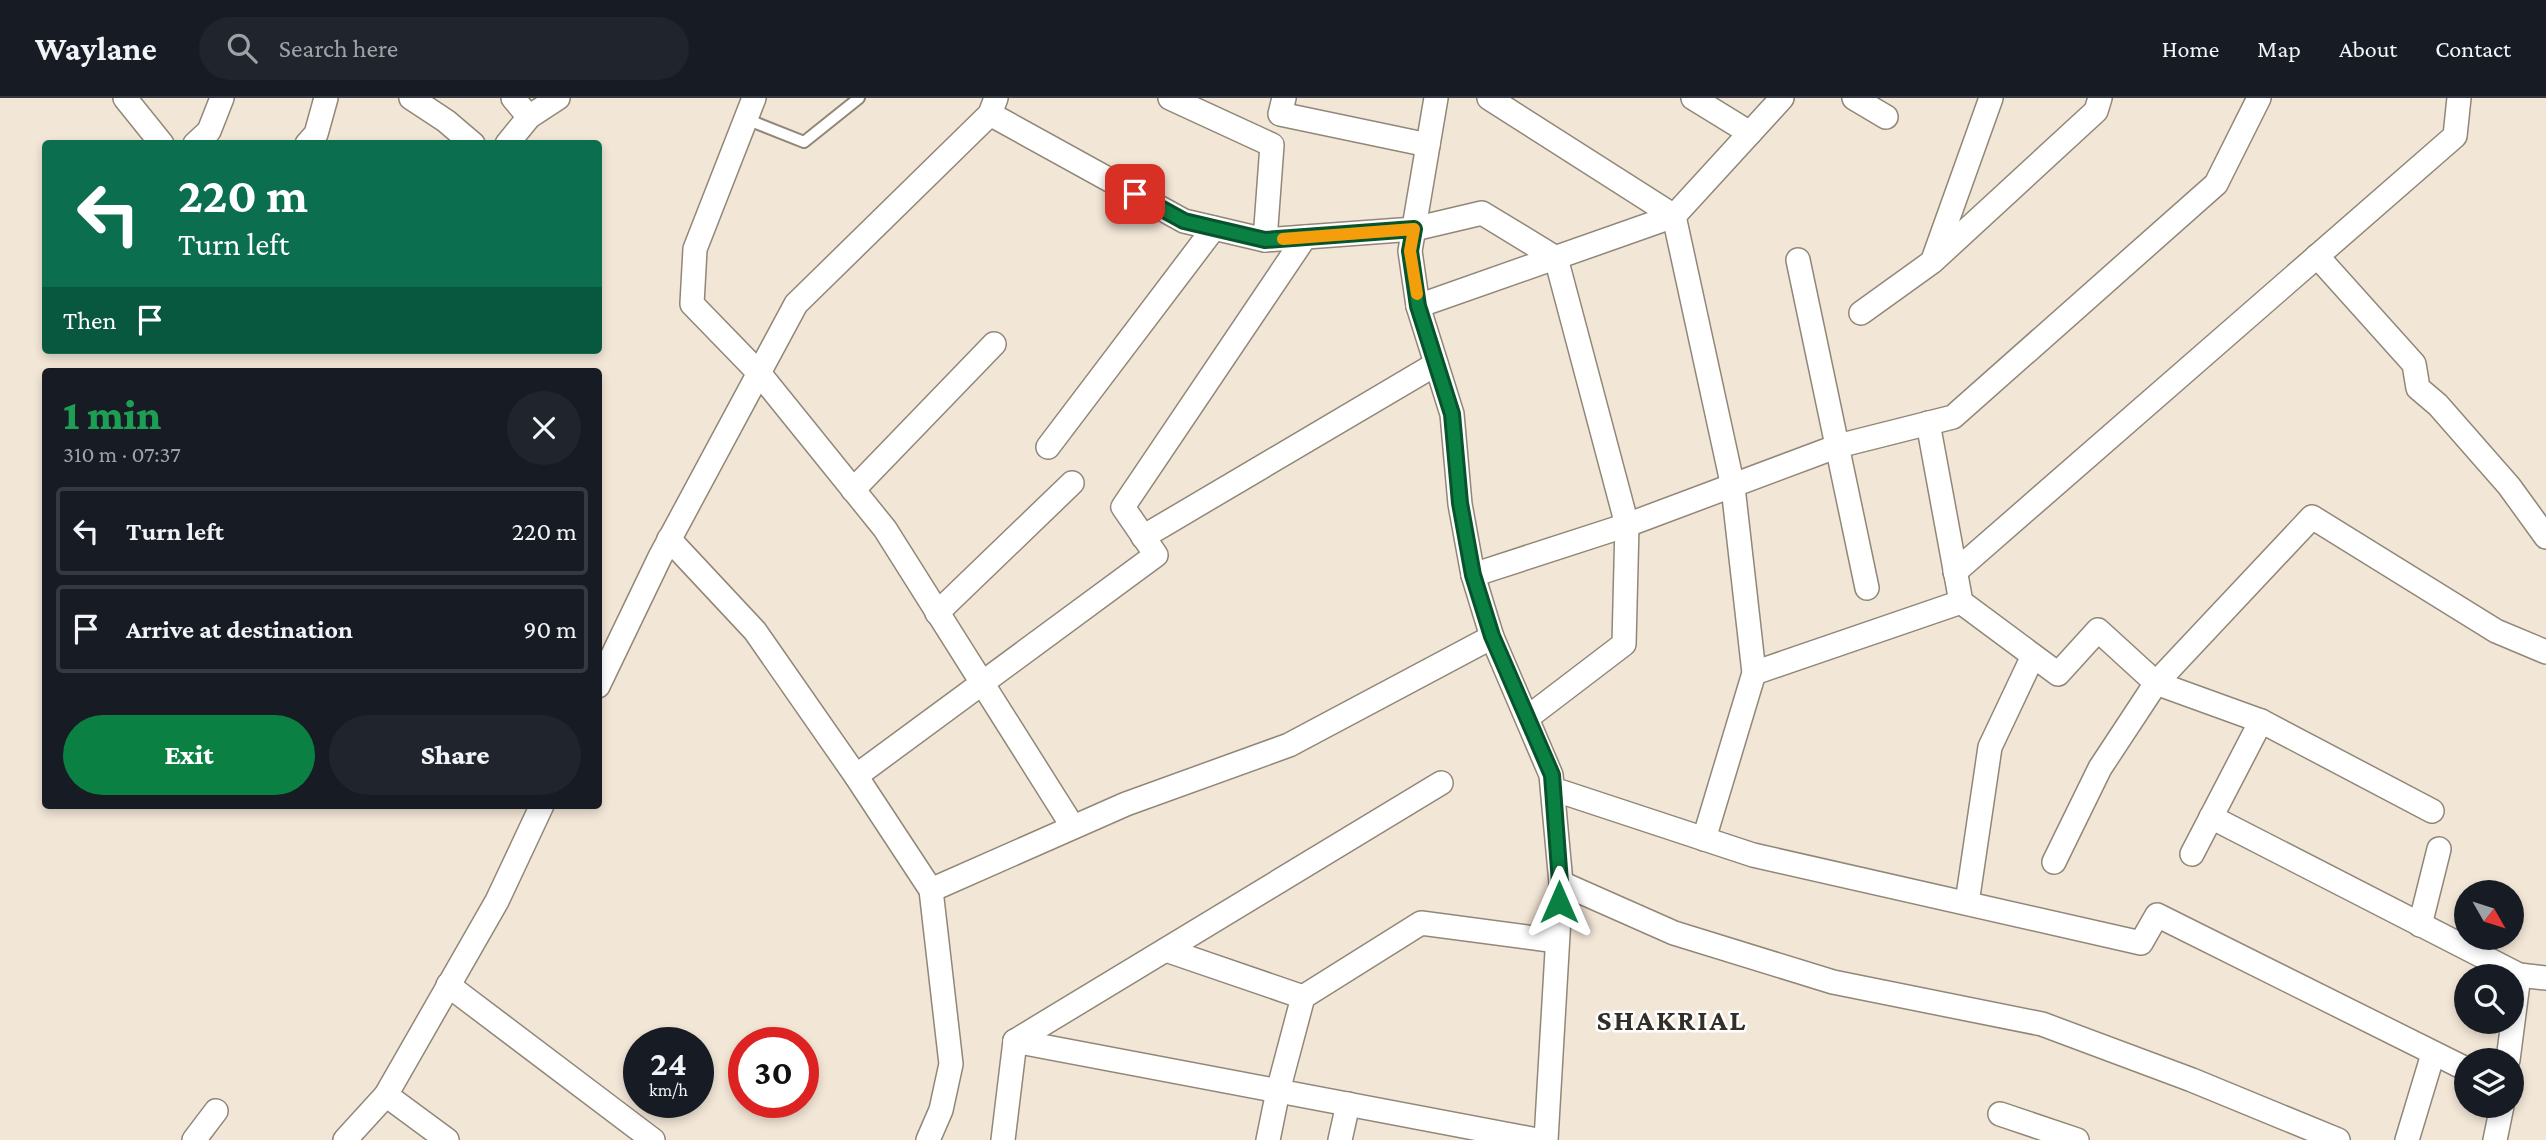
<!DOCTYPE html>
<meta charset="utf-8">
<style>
body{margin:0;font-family:"Crimson Pro",serif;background:#20242c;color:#f1f3f6;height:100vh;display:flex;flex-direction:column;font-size:26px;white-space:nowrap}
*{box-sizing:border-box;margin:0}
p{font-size:23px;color:#9ea1a6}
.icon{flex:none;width:38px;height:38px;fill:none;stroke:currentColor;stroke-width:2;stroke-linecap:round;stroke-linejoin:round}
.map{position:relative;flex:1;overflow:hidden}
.side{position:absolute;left:42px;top:270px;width:560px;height:441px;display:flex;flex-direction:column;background:#171b24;border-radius:7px;box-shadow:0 4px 10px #0003}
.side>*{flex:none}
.top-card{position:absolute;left:42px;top:42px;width:560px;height:214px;border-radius:7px;box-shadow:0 4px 10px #0003;background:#0b6e4f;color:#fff;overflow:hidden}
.needle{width:46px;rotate:129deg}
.controls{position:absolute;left:2454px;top:782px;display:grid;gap:14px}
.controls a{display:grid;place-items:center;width:70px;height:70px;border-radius:50%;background:#171b24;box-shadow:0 4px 10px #0003;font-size:35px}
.speed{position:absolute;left:623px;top:929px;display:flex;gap:14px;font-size:35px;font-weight:700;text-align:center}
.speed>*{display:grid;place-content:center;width:91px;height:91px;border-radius:50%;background:#171b24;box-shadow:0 4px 10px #0003;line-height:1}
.speed small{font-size:18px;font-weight:400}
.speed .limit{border:10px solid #d22;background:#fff;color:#111}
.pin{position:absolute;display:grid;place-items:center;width:60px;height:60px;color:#fff;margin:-30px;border-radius:14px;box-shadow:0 4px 10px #0006}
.me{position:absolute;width:77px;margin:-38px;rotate:0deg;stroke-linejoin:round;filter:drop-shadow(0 0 5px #0008)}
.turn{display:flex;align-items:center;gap:24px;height:147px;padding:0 21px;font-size:32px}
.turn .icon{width:91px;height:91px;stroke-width:2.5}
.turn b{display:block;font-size:49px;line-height:60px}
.then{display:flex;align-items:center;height:66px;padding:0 21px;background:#0003;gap:14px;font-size:26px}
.round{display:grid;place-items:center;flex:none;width:74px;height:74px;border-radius:37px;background:#20242c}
.overview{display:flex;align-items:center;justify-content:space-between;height:119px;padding:0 21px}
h1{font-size:42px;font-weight:800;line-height:52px;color:#1e9e55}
.cta{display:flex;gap:14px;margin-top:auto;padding:14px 21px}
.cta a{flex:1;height:80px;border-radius:42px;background:#0b8043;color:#fff;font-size:28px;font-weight:800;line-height:80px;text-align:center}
.cta a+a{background:#20242c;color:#f1f3f6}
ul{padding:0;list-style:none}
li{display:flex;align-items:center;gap:21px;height:88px;margin:0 14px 10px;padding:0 7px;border:4px solid #363941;border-radius:7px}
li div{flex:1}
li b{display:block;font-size:26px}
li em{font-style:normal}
header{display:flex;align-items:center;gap:42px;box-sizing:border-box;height:98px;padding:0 35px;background:#171b24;border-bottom:2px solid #363941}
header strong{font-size:33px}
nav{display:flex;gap:38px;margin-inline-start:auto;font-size:24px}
.search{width:490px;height:63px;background:#20242c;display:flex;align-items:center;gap:18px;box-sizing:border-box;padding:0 24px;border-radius:38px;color:#9ea1a6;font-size:26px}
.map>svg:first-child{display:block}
</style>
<header>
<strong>Waylane</strong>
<div class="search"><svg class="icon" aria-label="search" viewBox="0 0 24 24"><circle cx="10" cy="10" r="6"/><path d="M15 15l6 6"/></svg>Search here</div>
<nav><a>Home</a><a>Map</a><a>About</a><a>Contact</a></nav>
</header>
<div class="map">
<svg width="2546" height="1042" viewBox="0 0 2546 1042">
<rect width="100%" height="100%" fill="#f2e6d6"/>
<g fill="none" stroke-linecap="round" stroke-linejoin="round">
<defs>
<path id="service" d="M746 21 804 44 859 0"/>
<g id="minor">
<path d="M125 0 162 46"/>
<path d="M411 0 446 23 473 46"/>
<path d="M513 0 529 19"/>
<path d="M754 0 695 151 692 206 759 275 885 431 1073 729"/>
<path d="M1170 0 1272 47 1265 142"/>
<path d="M1284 0 1280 16 1428 47"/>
<path d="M1436 0 1410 153 1418 208 1452 316 1460 406 1473 477 1492 539 1551 677 1561 785 1546 1042"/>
<path d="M1489 0 1674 118 1733 389 1754 575 1704 741"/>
<path d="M1693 0 1750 35"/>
<path d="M1854 0 1886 19"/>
<path d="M990 16 1184 123 1265 142 1414 131 1482 115 1556 160 1627 427 1624 546 1527 620"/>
<path d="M195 46 209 33 222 0"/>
<path d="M307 46 316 36 326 0"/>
<path d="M507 46 529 19 558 0"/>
<path d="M2317 158 2414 266 2418 290 2438 307 2509 388 2546 439"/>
<path d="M1798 162 1867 490"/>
<path d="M1933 162 1991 0"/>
<path d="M1418 208 1674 118 1782 0"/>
<path d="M1861 215 1932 164 2096 13 2100 0"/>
<path d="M1928 325 1961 504 2058 576 2098 532 2156 585 2261 623 2432 713"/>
<path d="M1048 349 1214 130"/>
<path d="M853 392 994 246"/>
<path d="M1143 439 1436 266"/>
<path d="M669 441 755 533 856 678 931 792 951 966 941 1012 928 1042"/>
<path d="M1955 474 2455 38 2459 0"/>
<path d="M1473 477 1627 427 1838 348 1953 319 2216 86 2259 0"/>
<path d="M937 515 1072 385"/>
<path d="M1754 575 1961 504"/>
<path d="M598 588 660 459 796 206 990 16 996 0"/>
<path d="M856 678 1156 457 1123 409 1305 139"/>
<path d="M1553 691 1753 757 2141 845 2157 817 2466 971"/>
<path d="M2211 719 2519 877 2546 880"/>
<path d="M2192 756 2261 623"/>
<path d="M2054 764 2100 670 2156 585 2312 419 2496 533 2546 554"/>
<path d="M1561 785 1674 835 1833 884 2042 926 2192 982 2338 1042"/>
<path d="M931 792 1126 706 1289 647 1492 539"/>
<path d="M1967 805 1990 649 2033 558"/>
<path d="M2420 827 2439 751"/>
<path d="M1166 852 1303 899"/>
<path d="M448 887 653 1042"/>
<path d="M1015 943 1537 1042"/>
<path d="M1015 943 1441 685"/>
<path d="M2508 962 2519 877"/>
<path d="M386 997 447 1042"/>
<path d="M2000 1016 2077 1042"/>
<path d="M194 1042 216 1013"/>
<path d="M345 1042 386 997 497 803 542 707"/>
<path d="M1003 1042 1015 943"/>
<path d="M1268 1042 1278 993 1303 899 1421 825 1557 843"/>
<path d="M1340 1042 1348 1006"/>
<path d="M2407 1042 2433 956"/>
<path d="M2495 1042 2502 1008"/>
</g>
</defs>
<use href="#service" stroke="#918778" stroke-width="14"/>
<use href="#minor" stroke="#918778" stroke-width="26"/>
<use href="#service" stroke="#fff" stroke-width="10"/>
<use href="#minor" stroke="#fff" stroke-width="23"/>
</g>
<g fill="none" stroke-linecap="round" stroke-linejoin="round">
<defs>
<path id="route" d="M1135 96 1184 123 1265 142 1414 131 1410 153 1418 208 1452 316 1460 405 1473 477 1492 538 1552 677 1560 785 1559 804"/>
</defs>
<use href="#route" stroke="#07532c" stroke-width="18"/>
<use href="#route" stroke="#0b8043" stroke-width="12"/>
<path stroke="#f59e0b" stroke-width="12" d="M1283 141 1414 131 1410 153 1417 196"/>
</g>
<g text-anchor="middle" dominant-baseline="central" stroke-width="5" stroke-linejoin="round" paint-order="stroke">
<g font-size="30" font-weight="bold" letter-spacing="2" fill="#322e28" stroke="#fff">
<text x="1672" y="921">SHAKRIAL</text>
</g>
</g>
</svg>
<div class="controls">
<a><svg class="needle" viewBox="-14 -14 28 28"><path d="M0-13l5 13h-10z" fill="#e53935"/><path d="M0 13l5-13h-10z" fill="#9ea1a6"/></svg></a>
<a><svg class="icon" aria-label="search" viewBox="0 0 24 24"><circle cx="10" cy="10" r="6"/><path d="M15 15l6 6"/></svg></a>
<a><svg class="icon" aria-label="layers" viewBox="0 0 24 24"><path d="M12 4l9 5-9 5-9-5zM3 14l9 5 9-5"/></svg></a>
</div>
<div class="speed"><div>24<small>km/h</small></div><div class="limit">30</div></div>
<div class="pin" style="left:1135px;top:96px;background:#d93025"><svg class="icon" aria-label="arrive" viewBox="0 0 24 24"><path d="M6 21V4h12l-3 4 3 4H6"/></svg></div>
<svg class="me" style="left:1559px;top:804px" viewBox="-20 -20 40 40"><path d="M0-17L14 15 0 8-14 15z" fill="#0b8043" stroke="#fff" stroke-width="4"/></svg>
<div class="top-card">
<div class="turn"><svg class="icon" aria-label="left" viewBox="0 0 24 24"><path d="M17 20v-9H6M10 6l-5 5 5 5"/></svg><div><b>220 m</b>Turn left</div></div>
<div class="then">Then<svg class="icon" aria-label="arrive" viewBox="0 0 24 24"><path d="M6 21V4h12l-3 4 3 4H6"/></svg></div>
</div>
<section class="side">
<div class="overview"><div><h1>1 min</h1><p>310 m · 07:37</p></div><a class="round"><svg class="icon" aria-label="close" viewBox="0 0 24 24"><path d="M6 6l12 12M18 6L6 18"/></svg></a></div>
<ul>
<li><svg class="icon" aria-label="left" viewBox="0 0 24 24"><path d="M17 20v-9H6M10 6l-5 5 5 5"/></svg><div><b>Turn left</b></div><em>220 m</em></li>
<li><svg class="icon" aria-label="arrive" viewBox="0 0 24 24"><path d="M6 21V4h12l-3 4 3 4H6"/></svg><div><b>Arrive at destination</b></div><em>90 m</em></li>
</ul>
<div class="cta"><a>Exit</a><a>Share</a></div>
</section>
</div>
